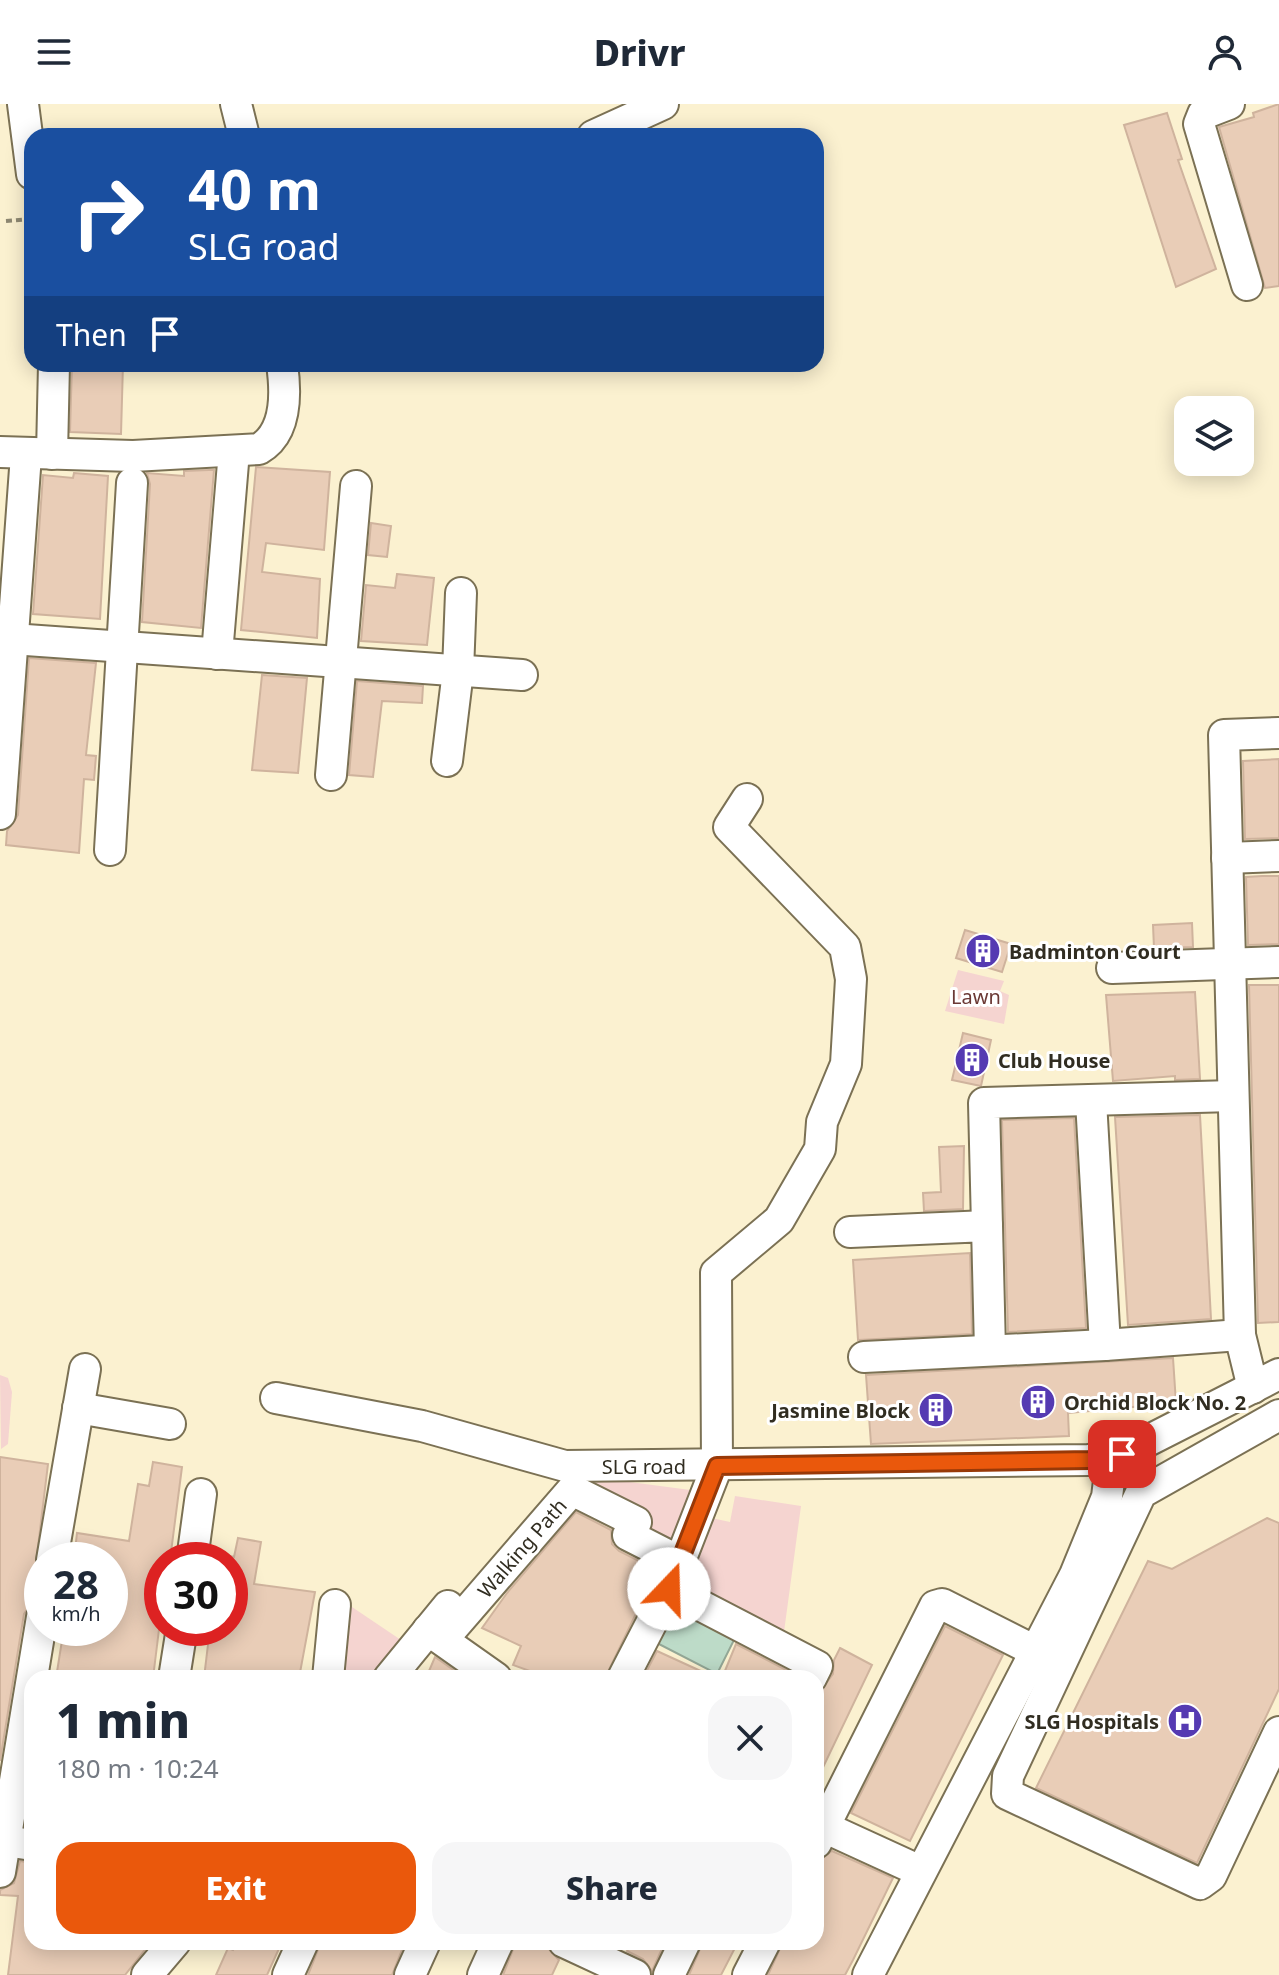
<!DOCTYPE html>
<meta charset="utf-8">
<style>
body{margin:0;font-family:"Noto Sans",sans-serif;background:#f6f6f7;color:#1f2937;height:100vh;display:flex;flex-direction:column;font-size:30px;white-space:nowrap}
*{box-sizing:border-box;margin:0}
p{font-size:26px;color:#747a83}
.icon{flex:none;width:44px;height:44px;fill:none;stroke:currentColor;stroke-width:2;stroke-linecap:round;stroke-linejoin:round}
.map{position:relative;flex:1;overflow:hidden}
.sheet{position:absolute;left:24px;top:1566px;width:800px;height:280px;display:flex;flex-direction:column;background:#fff;border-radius:24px;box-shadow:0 4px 20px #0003}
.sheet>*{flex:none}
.guide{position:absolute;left:24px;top:24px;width:800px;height:244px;border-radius:24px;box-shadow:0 4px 20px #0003;background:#1a4fa0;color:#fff;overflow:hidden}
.buttons{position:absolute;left:1174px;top:292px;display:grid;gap:16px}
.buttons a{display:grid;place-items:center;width:80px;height:80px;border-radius:16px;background:#fff;box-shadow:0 4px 20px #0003;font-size:40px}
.speed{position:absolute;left:24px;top:1438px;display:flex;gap:16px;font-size:40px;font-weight:700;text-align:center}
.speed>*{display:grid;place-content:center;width:104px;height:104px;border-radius:50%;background:#fff;box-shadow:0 4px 20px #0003;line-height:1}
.speed small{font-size:20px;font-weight:400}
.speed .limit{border:12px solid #d22;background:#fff;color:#111}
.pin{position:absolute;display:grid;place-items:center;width:68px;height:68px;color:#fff;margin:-34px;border-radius:16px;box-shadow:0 4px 12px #0006}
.me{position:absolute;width:88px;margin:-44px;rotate:21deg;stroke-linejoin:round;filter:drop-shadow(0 0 6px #0008)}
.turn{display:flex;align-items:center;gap:28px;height:168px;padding:0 32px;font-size:36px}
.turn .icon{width:104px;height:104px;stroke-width:2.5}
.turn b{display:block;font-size:56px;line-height:68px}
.then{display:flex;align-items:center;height:76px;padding:0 32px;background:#0003;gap:16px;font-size:30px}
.round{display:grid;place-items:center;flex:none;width:84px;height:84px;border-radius:24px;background:#f6f6f7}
.overview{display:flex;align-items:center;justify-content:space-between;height:136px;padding:0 32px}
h1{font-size:48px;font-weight:800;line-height:60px}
.action{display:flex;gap:16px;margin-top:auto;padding:16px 32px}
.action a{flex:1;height:92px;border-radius:24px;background:#ea580c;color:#fff;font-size:32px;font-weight:800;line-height:92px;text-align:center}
.action a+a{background:#f6f6f7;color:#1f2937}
header{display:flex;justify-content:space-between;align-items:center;height:104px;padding:0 32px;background:#fff;font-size:36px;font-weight:800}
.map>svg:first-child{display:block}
</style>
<header><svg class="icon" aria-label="menu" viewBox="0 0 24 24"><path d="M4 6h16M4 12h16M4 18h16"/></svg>Drivr<svg class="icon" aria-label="person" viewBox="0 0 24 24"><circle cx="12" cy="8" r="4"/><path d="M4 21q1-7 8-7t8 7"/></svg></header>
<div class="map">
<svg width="1279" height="1871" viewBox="0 0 1279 1871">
<rect width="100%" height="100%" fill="#fbf1d0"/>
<g fill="#f5d4d0">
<path d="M958 866 1004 877 1000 887 1009 891 1004 920 945 907Z"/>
<path d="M0 1271 8 1274 12 1288 8 1340 1 1345Z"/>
<path d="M569 1370 698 1387 673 1451Z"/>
<path d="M735 1392 801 1402 784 1528 683 1484 707 1413 730 1418Z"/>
<path d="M349 1501 401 1536 372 1574H339Z"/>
</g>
<path fill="#bddbc8" stroke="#93a796" stroke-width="2" d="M676 1497 738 1528 717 1570 655 1538Z"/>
<g fill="#e9cdb7" stroke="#cfb39d" stroke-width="2">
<path d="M1279 0V182L1265 184 1219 23 1254 13 1253 9Z"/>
<path d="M1167 9 1182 55 1178 56 1216 165 1176 183 1124 21Z"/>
<path d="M72 260H123L121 330 70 328Z"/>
<path d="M256 363 330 368 324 446 266 439 262 468 320 475 317 534 241 526Z"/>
<path d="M209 366H214L201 524 142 518 150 380 147 369 184 372V367Z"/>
<path d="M74 369 108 372 100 515 33 510 43 371 73 374Z"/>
<path d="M371 419 391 422 387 453 368 451Z"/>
<path d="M397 470 434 474 427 541 361 537 366 481 395 484Z"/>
<path d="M29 554 96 559 86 651 96 652 94 676 84 675 79 749 6 741 7 727 18 711Z"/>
<path d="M262 571 307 574 298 669 252 666Z"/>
<path d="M357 577 423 582 422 599 382 597 373 673 349 671Z"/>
<path d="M1279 655V734L1245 735 1243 657Z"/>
<path d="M1262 772H1279V840L1248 841 1246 773Z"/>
<path d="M1192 819 1193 843 1154 844 1153 821Z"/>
<path d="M965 826 1011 840 1002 868 956 854Z"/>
<path d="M1249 881H1279V1218L1258 1219Z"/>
<path d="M1195 888 1200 975 1175 976V972L1113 977 1106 891Z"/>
<path d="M963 929 991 936 981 982 952 976Z"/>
<path d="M1200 1011 1211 1215 1128 1221 1115 1013Z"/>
<path d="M1074 1014 1086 1224 1008 1228 1002 1016Z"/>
<path d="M964 1042 963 1105 924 1107 923 1089 941 1088 939 1043Z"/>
<path d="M970 1149 972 1230 858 1236 853 1156Z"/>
<path d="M1173 1254 1176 1299 1068 1309 1069 1332 871 1340 866 1271Z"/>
<path d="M0 1353 48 1360 31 1500 24 1510 0 1657Z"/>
<path d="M153 1358 182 1363 170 1456H162V1501L153 1574H56L64 1524H110V1456H74L77 1429 129 1437 138 1380 149 1382Z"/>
<path d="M576 1408 611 1426 612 1440 619 1447 657 1466 605 1574H549L513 1561 521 1542 482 1524 507 1489Z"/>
<path d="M1267 1414 1279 1419V1585L1197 1759 1036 1684 1148 1457 1172 1465Z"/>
<path d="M238 1434 261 1438 254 1480 315 1488 299 1574H204L210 1524H230V1452L234 1453Z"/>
<path d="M945 1522 1003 1551 910 1737 851 1709Z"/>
<path d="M736 1540 794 1570 793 1574H722Z"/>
<path d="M840 1544 872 1561 816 1678V1593L833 1570 834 1556Z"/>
<path d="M657 1547 716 1574H643Z"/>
<path d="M435 1553 465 1574H426Z"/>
<path d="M832 1747 893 1774 853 1856 845 1871H768L783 1838H816V1757Z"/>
<path d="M20 1757 32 1759V1838H151L125 1871H8L18 1792 0 1791V1786L14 1779Z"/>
<path d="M237 1838H282L267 1871H216L228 1844 233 1846Z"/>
<path d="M321 1838H405L392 1871H308Z"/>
<path d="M516 1838H538L547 1843 559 1856 552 1871H503Z"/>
<path d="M632 1838H665L652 1867 643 1855 627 1847Z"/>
<path d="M703 1838H738L721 1871H689Z"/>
</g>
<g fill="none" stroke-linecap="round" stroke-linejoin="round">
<defs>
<g id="minor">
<path d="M23 0 32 70"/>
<path d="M236 0 244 32"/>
<path d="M1229 0 1203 10 1199 20 1247 181"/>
<path d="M593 32 663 0"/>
<path d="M0 348 133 352 259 345C287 329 286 288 282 260"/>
<path d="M52 350 54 260"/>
<path d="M12 535 522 571"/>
<path d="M217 550 234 347"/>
<path d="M447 657 458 567 461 489"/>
<path d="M331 671 356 382"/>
<path d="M0 710 26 351"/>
<path d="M110 746 132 379"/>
<path d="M1227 754 1279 752"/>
<path d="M1112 864 1279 858"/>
<path d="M1091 997 1105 1241 1240 1231"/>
<path d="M987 1122 984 999 1233 992"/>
<path d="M850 1128 987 1122 990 1246"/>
<path d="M864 1253 1105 1241"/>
<path d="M1253 1284 1240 1231 1224 631 1279 629"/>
<path d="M276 1294 422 1322 565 1362 1089 1356 1122 1350 1279 1270"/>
<path d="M78 1304 170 1320"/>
<path d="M1279 1311 1141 1389 1008 1672 1007 1690 1200 1780 1211 1772 1279 1628"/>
<path d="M52 1456 85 1265"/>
<path d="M192 1456 201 1390"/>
<path d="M669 1485 817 1562 811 1574"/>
<path d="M428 1526 496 1574"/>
<path d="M444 1534 572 1386 636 1418 628 1431 679 1457"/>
<path d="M174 1574 182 1524"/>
<path d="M328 1574 335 1501"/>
<path d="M389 1574 448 1502"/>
<path d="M623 1574 669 1485 717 1362 716 1169 779 1116 820 1045 822 1018 846 960 851 875 845 843 729 723 747 695"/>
<path d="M824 1723 920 1767"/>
<path d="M0 1736 32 1741"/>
<path d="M816 1739 935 1502 942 1500 1035 1547"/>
<path d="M0 1768 42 1513"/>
<path d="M564 1838 635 1871"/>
<path d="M147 1871 175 1838"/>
<path d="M288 1871 303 1838"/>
<path d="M410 1871 425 1838"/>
<path d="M483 1871 498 1838"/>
<path d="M669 1871 685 1838"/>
<path d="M748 1871 765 1838"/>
<path d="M868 1871 1075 1471 1107 1393 1112 1352"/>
</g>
</defs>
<use href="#minor" stroke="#7b7154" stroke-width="34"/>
<path stroke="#8e8872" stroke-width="4" stroke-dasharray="6 4" stroke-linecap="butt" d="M6 117 32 115"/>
<use href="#minor" stroke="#fff" stroke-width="30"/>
</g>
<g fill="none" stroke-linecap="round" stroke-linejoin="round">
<defs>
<path id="route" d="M669 1485 717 1362 1089 1356 1122 1350"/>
</defs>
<use href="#route" stroke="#983908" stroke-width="20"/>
<use href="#route" stroke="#ea580c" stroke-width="14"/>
</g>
<defs>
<symbol id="building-disc" viewBox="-11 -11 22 22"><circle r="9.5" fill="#553ab2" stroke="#fff"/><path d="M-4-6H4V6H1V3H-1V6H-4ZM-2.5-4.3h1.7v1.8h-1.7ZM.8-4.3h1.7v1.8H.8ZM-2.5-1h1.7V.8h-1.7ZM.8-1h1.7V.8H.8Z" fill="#fff"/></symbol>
<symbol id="hospital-disc" viewBox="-11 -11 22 22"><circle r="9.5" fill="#553ab2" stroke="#fff"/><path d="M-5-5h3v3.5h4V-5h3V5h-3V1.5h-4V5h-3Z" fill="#fff"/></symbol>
</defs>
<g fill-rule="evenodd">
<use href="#building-disc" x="963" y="827" width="40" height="40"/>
<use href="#building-disc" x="952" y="936" width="40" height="40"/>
<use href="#building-disc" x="1018" y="1278" width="40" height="40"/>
<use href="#building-disc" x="916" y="1286" width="40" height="40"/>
<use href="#hospital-disc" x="1165" y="1597" width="40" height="40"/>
</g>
<g text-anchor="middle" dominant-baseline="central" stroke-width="6" stroke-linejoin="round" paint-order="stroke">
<g font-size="20" font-weight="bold" fill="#312d21" stroke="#fff" text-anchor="start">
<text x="1009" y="847">Badminton Court</text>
<text x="998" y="956">Club House</text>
<text x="1064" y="1298">Orchid Block No. 2</text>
<text x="910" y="1306" text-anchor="end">Jasmine Block</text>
<text x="1159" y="1617" text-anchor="end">SLG Hospitals</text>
</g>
<g font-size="20" fill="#6b3935" stroke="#fff">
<text x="976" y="892">Lawn</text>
</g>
<g font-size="20" fill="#312d21" stroke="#fff">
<text x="644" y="1362">SLG road</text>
<text transform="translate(522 1444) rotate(-49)">Walking Path</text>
</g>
</g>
</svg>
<div class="buttons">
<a><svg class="icon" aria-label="layers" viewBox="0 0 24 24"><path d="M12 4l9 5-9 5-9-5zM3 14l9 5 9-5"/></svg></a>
</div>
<div class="speed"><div>28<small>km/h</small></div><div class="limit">30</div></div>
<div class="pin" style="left:1122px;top:1350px;background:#d93025"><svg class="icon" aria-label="arrive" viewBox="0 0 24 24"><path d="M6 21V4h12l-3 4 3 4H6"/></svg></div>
<svg class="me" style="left:669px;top:1485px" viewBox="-20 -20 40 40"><circle r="19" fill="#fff"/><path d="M0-13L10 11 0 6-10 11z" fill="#ea580c"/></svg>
<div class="guide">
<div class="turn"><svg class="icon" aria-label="right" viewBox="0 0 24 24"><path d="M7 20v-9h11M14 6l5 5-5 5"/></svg><div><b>40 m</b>SLG road</div></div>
<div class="then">Then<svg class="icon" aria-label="arrive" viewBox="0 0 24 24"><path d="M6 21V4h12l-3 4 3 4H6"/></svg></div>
</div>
<section class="sheet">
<div class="overview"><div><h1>1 min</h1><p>180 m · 10:24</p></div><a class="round"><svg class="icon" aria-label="close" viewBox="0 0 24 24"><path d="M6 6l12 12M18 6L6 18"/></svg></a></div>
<div class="action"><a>Exit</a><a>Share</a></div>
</section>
</div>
